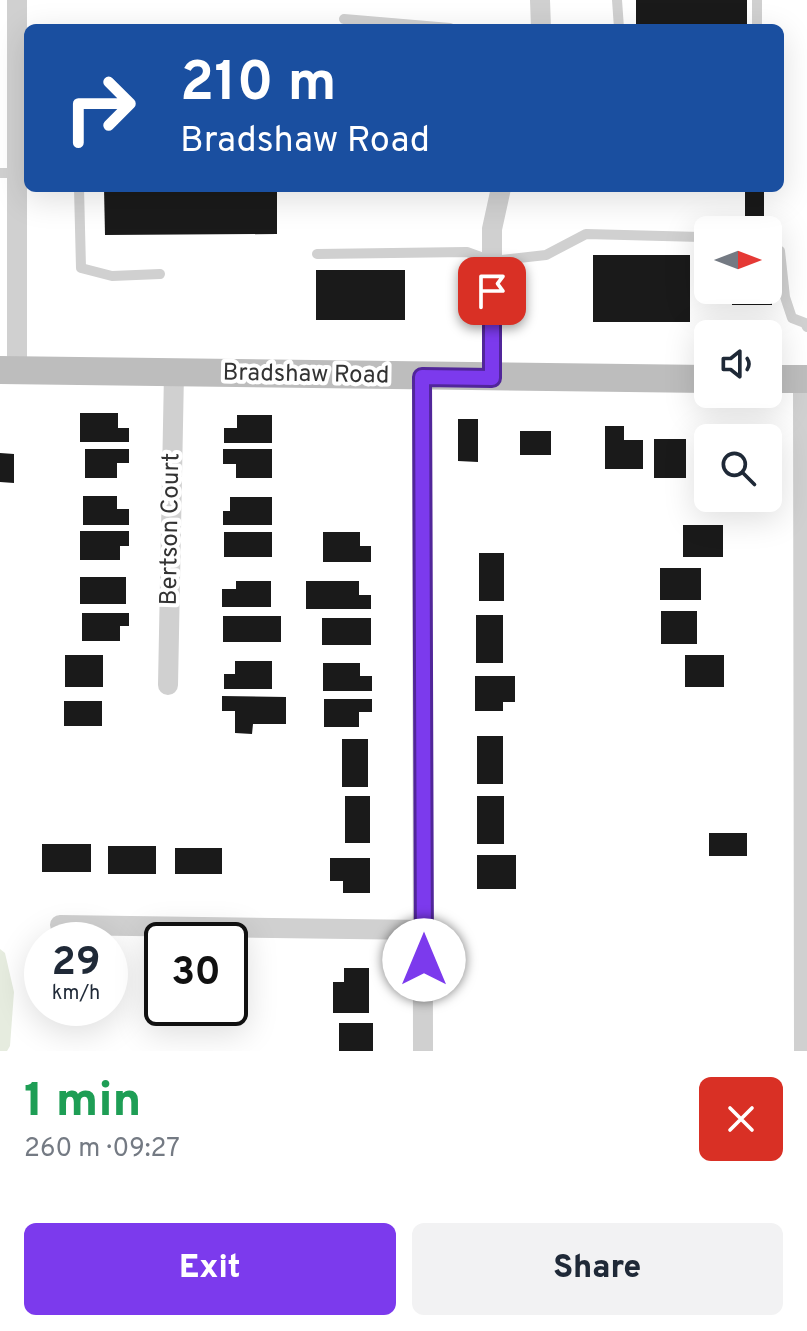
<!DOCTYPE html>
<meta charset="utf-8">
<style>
body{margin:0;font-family:Overpass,sans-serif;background:#f2f2f3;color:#1f2937;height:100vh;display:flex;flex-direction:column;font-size:30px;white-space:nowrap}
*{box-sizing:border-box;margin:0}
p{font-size:26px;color:#747a83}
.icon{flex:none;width:44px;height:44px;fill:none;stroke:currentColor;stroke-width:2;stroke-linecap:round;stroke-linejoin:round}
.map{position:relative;height:1051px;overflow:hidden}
.sheet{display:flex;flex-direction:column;background:#fff;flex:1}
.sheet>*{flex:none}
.hud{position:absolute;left:24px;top:24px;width:760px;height:168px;border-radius:12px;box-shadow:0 8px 32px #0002;background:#1a4fa0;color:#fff;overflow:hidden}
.needle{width:52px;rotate:90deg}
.controls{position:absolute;left:694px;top:216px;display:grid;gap:16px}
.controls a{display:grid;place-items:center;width:88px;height:88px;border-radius:12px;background:#fff;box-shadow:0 8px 32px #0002;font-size:40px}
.speed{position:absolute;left:24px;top:922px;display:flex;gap:16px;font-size:40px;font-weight:700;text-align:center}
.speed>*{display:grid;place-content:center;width:104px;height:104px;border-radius:50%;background:#fff;box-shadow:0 8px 32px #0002;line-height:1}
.speed small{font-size:20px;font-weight:400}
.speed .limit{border:4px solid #111;border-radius:12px;background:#fff;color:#111}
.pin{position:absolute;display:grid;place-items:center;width:68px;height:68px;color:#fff;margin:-34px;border-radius:16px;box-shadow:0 4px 12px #0006}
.me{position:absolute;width:88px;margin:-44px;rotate:0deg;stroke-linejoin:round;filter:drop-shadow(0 0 6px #0008)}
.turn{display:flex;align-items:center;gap:28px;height:168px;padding:0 24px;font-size:36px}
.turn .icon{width:104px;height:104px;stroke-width:2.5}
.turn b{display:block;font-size:56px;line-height:68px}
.round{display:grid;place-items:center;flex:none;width:84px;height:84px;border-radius:12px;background:#f2f2f3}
.overview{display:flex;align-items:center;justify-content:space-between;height:136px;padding:0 24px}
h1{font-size:48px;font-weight:800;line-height:60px;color:#1e9e55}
.button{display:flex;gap:16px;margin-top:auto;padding:16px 24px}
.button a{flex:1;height:92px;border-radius:12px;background:#7c3aed;color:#fff;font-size:32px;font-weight:800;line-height:92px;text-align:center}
.button a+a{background:#f2f2f3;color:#1f2937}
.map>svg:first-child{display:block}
</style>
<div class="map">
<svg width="807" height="1051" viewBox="0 0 807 1051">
<rect width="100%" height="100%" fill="#fff"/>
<path fill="#e6ecdf" d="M0 949 5 953 14 992 10 1046 7 1051H0Z"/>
<g fill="#1a1a1a">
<rect x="636" y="0" width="111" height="26"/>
<path d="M104 188H277V234L105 235Z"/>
<rect x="745" y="188" width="19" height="29"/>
<rect x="593" y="255" width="97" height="67"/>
<rect x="316" y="270" width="89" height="50"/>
<path d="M768 276H772V305H732V290H768Z"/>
<path d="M80 413H118V428H129V442H80Z"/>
<path d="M237 415H272V443H224V428H237Z"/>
<path d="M458 419H478V462L458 461Z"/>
<path d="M605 426H624V440H643V469H605Z"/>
<rect x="520" y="431" width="31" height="24"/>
<path d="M697 435H729V438H708V475H697Z"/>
<rect x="654" y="439" width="32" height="39"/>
<path d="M85 449H129V463H117V478H85Z"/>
<path d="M223 449H272V478H236V464H223Z"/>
<path d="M0 453 14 454V483L0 482Z"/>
<path d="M83 496H117V509H129V525H83Z"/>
<path d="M230 497H272V525H223V511H230Z"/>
<rect x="683" y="525" width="40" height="32"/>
<path d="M80 531H129V546H120V560H80Z"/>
<rect x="224" y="532" width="48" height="25"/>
<path d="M323 532H360V546H371V562H323Z"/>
<rect x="479" y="553" width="25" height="48"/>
<rect x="660" y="568" width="41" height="32"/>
<rect x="80" y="577" width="46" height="27"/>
<path d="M236 581H271V607H222V589H236Z"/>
<path d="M306 581H359V595H371V609H306Z"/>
<rect x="661" y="611" width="36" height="33"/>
<path d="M82 613H129V626H120V641H82Z"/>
<rect x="476" y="615" width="27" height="48"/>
<rect x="223" y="616" width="58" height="26"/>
<rect x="322" y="618" width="49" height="27"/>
<rect x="65" y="655" width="38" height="32"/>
<rect x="685" y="655" width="39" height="32"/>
<path d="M235 661H272V689H224V674H235Z"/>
<path d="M323 663H360V676H372V691H323Z"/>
<path d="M475 676H515V702H503V711H475Z"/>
<path d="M222 696 286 697V724H253L252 734 235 733V711H222Z"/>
<path d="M324 699H372V712H359V727H324Z"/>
<rect x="64" y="701" width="38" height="25"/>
<rect x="477" y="736" width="26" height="48"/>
<rect x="342" y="739" width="26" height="48"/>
<rect x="345" y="796" width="25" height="47"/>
<rect x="477" y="796" width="27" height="48"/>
<rect x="709" y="833" width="38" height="23"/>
<rect x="42" y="844" width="49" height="28"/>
<rect x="108" y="846" width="48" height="28"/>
<rect x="175" y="848" width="47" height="26"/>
<rect x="477" y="855" width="39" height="34"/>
<path d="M330 858H370V893H343V881H330Z"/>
<path d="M344 968H369V1013H333V982H344Z"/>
<rect x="339" y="1023" width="34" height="28"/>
</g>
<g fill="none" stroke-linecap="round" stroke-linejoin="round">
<g stroke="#d0d0d0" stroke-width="10">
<path d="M617 0 619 28"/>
<path d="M344 19 450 28"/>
<path d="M757 28V0"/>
<path d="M0 173H17"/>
<path d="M79 188 81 268 112 276 160 274"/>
<path d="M780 251 785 297 792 318 805 323 807 327"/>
<path d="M317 254 467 252 492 261 546 255 586 234 701 237"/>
</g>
<g stroke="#d0d0d0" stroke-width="20">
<path d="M17 0V370"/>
<path d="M540 0 541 28"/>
<path d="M422 377 423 1051"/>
<path d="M492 378V229L501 188"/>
<path d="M803 379 804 1051"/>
<path d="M168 685 174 373"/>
<path d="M60 925 424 930"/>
</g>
<g stroke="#bdbdbd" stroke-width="28">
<path d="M0 370 708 379"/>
<path d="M768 379H807"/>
</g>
</g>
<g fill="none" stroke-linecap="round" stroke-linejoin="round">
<defs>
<path id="route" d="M424 960 422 377 492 378V291"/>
</defs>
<use href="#route" stroke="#51269a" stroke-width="20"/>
<use href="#route" stroke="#7c3aed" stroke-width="14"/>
</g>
<g text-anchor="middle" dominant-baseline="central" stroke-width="8" stroke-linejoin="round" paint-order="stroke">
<g font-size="24" fill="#333" stroke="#fff">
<text transform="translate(306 375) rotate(1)">Bradshaw Road</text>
<text transform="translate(171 529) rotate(-89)">Bertson Court</text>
</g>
</g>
</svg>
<div class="controls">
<a><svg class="needle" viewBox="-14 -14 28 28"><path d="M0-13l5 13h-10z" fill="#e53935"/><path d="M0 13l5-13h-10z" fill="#747a83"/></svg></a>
<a><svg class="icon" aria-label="sound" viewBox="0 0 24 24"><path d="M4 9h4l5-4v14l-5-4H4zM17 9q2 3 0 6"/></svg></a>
<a><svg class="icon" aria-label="search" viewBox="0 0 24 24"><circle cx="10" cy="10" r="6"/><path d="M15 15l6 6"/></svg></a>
</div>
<div class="speed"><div>29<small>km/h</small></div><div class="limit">30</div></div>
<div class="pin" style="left:492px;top:291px;background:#d93025"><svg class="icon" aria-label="arrive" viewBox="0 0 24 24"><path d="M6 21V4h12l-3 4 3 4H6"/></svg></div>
<svg class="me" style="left:424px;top:960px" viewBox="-20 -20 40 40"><circle r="19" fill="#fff"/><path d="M0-13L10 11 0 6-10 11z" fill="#7c3aed"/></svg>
<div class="hud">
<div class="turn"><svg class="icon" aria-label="right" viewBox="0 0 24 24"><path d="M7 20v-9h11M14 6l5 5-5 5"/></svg><div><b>210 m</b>Bradshaw Road</div></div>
</div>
</div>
<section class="sheet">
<div class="overview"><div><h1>1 min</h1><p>260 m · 09:27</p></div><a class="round" style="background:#d93025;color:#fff"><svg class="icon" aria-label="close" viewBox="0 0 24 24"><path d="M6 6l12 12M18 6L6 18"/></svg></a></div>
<div class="button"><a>Exit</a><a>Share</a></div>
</section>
